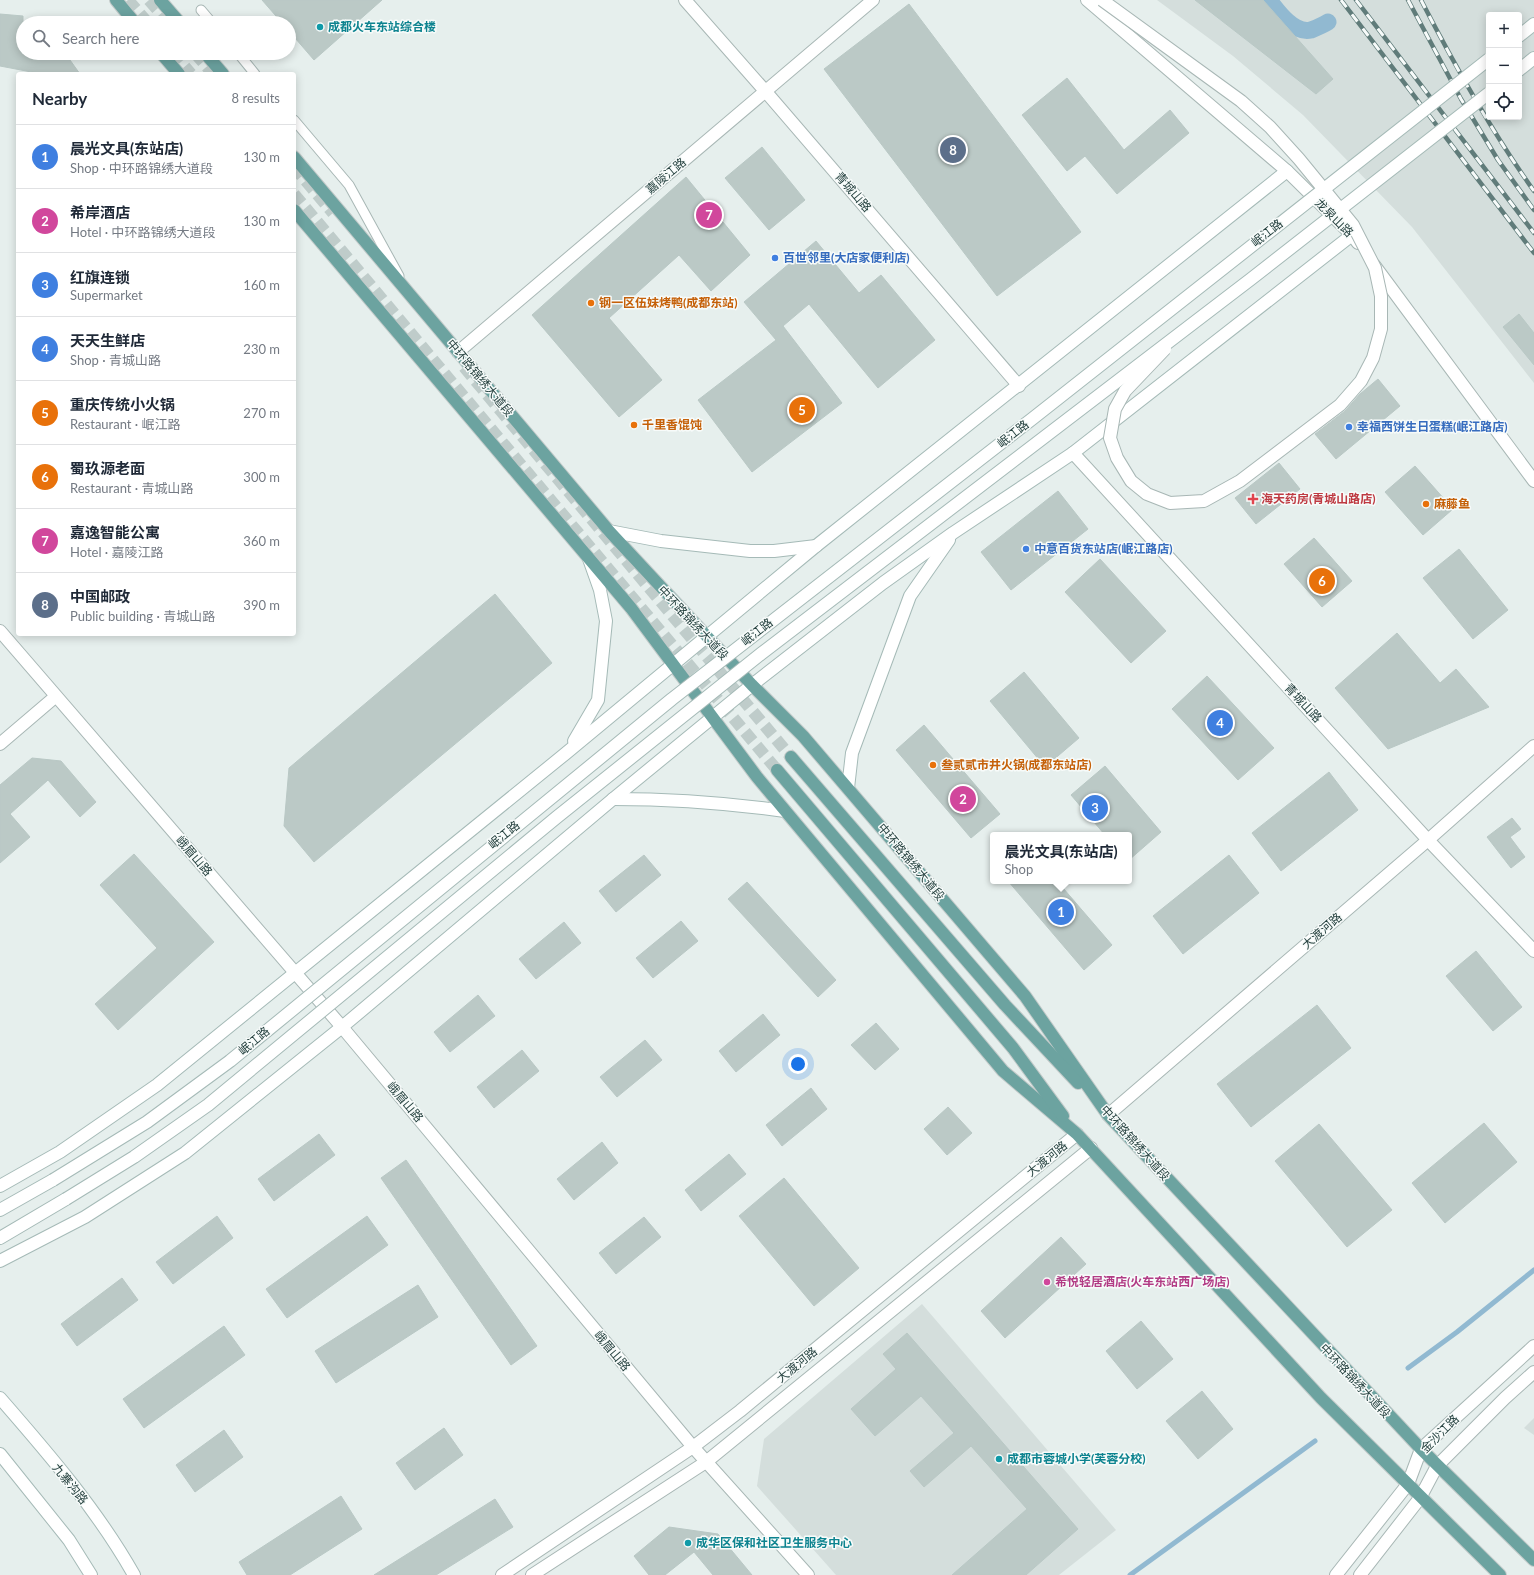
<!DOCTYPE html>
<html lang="en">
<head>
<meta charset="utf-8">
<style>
	body { margin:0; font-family:Lato,"Noto Sans SC",sans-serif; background:#f6f6f7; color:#1f2937 }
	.controls { position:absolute; right:12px; top:12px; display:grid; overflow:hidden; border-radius:4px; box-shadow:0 2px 10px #0003 }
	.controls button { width:36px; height:36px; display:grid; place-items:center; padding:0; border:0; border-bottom:1px solid #e0e1e3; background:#fff; color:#1f2937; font:20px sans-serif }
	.you { position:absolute; left:798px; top:1064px; width:14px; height:14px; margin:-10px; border:3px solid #fff; border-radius:50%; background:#1a73e8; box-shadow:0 0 0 6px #1a73e833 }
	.badge { display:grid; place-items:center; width:26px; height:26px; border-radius:50%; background:#0f766e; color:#fff; font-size:13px; font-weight:700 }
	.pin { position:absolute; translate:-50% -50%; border:2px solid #fff; box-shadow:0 1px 4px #0006 }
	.popup { position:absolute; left:990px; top:832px; width:142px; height:52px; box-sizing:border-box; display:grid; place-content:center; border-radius:4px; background:#fff; filter:drop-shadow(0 1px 3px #0005); font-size:13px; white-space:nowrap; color:#747a83 }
	.popup b { font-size:15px; color:#1f2937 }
	.popup::after { content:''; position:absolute; left:50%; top:100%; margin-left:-8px; border:8px solid transparent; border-top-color:#fff }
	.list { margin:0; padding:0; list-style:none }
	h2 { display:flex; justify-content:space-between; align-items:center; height:52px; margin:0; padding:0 16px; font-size:17px }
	h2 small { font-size:13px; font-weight:400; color:#747a83 }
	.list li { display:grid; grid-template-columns:26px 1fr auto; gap:12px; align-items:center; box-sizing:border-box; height:64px; padding:0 16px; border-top:1px solid #e0e1e3 }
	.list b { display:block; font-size:15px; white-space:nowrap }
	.list p { margin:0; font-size:13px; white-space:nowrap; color:#747a83 }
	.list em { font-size:13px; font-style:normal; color:#747a83 }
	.icon { flex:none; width:22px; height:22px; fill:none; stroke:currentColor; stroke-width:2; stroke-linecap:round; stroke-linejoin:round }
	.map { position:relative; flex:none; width:1534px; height:1575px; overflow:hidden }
	.search { position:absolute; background:#fff; box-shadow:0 2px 10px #0003; left:16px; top:16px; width:280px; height:44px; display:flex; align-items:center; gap:10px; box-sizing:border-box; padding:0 14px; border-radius:22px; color:#747a83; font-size:15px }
	.panel { position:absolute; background:#fff; box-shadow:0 2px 10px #0003; left:16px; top:72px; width:280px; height:564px; border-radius:4px }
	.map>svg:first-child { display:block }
	.built { fill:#d4dedc; fill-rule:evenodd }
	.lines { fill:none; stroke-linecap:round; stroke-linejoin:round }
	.stream { stroke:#91b9d1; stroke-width:5 }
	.canal { stroke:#91b9d1; stroke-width:17 }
	.building { fill:#bbc9c6; stroke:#b9c8c5 }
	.primary-tunnel { stroke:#bfccca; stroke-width:12; stroke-dasharray:12 6; stroke-linecap:butt }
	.service-casing { stroke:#a8b7b5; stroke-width:11 }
	.minor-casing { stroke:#a8b7b5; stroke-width:14 }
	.tertiary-casing { stroke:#a8b7b5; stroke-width:14 }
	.secondary-casing { stroke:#a5bab7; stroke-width:14 }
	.primary-casing { stroke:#c2cac9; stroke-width:14 }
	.service { stroke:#fff; stroke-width:9 }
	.minor { stroke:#fff; stroke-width:12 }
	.tertiary { stroke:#fff; stroke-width:12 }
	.secondary { stroke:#fff; stroke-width:12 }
	.primary { stroke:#6ca3a0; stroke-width:12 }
	.rail-casing { stroke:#607c7a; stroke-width:4.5 }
	.rail { stroke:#f7fbfa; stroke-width:3; stroke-dasharray:9; stroke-linecap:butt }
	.tertiary-bridge-casing { stroke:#a8b7b5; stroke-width:14; stroke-linecap:butt }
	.secondary-bridge-casing { stroke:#a5bab7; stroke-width:14; stroke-linecap:butt }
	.tertiary-bridge { stroke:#fff; stroke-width:12 }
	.secondary-bridge { stroke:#fff; stroke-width:12 }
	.culture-dot { fill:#0f9aa8; stroke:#f7fbfa; stroke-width:1.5 }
	.shop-dot { fill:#3f7fe0; stroke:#f7fbfa; stroke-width:1.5 }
	.food-dot { fill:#e8710a; stroke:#f7fbfa; stroke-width:1.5 }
	.health-dot { fill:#e0444e; stroke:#f7fbfa; stroke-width:1.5 }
	.hotel-dot { fill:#d1479c; stroke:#f7fbfa; stroke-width:1.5 }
	.labels { text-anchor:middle; stroke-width:3; stroke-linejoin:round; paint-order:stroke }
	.culture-label { font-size:12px; font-weight:bold; fill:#0d838f; stroke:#f7fbfa; text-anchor:start }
	.street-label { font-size:12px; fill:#25413f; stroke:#f7fbfa }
	.shop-label { font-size:12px; font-weight:bold; fill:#366cbe; stroke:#f7fbfa; text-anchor:start }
	.food-label { font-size:12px; font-weight:bold; fill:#c56008; stroke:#f7fbfa; text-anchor:start }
	.health-label { font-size:12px; font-weight:bold; fill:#be3a42; stroke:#f7fbfa; text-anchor:start }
	.hotel-label { font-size:12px; font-weight:bold; fill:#b23c85; stroke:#f7fbfa; text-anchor:start }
</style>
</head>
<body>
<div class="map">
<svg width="1534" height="1575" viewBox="0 0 1534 1575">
	<rect width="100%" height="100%" fill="#e6efed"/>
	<g class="built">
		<path d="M1157,0h377v383l-122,-156 -109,-112 -70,-59zM1489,15h30v102h-30z"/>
		<polygon points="922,1304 1116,1530 1059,1575 836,1575 757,1486 764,1439"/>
		<polygon points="1534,1418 1534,1435 1524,1428"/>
	</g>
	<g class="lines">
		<g class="stream">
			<polyline points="1408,1368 1457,1332 1534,1270"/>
			<polyline points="1130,1575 1315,1441"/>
		</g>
		<path class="canal" d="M1269,0c9,12 25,34 42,30 5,-2 12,-5 17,-8"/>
	</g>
	<g class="building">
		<polygon points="262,0 382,0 314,60 289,31 289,23 282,23"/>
		<polygon points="1195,0 1263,0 1333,79 1316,94"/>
		<polygon points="909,4 1081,232 997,296 824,69"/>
		<polygon points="0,14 23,16 23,53 65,53 80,74 42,74 0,66"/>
		<polygon points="1067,78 1124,150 1170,110 1189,133 1117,194 1085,156 1067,171 1022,115"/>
		<polygon points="762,147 805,200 769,230 725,178"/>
		<polygon points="686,177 750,255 711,291 679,255 609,318 662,380 619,417 532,315"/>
		<polygon points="816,241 859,293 881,275 935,340 878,388 809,304 783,326 842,403 752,472 698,400 776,340 744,302"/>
		<polygon points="1519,314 1534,333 1534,365 1503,327"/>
		<polygon points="1378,379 1400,406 1336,459 1315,434 1345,411 1360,394"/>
		<polygon points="1279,463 1300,489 1256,524 1235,498"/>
		<polygon points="1415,466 1453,509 1423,535 1385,492"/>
		<polygon points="1058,491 1088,529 1011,590 981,552"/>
		<polygon points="1314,538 1352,581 1322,607 1284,564"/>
		<polygon points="1459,549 1508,610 1473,639 1423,578"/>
		<polygon points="1100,559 1166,631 1131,663 1065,592"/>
		<polygon points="495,594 552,663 314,862 284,826 289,768"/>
		<polygon points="1397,633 1440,683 1456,669 1489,707 1388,749 1335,688"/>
		<polygon points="1024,672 1079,738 1045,767 990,701"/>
		<polygon points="1207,676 1274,748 1238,780 1172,709"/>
		<polygon points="924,725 1000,814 971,838 896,750"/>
		<polygon points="32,758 61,761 96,802 80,817 48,780 10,814 30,837 0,863 0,785"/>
		<polygon points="1105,766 1161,832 1129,860 1129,835 1105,835 1071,795"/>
		<polygon points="1329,772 1358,810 1281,871 1252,833"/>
		<polygon points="1512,818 1521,829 1510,837 1525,857 1511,868 1487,837"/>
		<polygon points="134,854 214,942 118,1030 95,1004 157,948 100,885"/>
		<polygon points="644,855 661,875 616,912 599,891"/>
		<polygon points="1229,855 1259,893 1183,954 1153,916"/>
		<polygon points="1008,881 1057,881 1112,945 1084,970"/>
		<polygon points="747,882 836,980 818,997 728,899"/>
		<polygon points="681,921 698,941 653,978 636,958"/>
		<polygon points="564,922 581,943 536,979 519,959"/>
		<polygon points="1476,951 1522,1007 1493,1031 1446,976"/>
		<polygon points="478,995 495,1016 450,1052 434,1032"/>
		<polygon points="1317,1005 1351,1048 1251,1127 1217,1084"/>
		<polygon points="763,1014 780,1035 736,1072 719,1051"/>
		<polygon points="876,1023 899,1049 875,1070 851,1045"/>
		<polygon points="645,1040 662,1060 617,1097 600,1077"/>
		<polygon points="522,1050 539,1071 494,1108 477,1087"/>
		<polygon points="811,1088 827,1109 782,1146 766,1125"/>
		<polygon points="948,1107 972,1133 947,1155 924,1129"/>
		<polygon points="1484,1123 1517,1162 1445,1223 1412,1183"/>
		<polygon points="1319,1124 1392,1210 1347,1247 1275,1161"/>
		<polygon points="319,1134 335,1155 274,1201 258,1179"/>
		<polygon points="602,1142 618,1163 574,1200 557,1179"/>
		<polygon points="729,1154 746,1174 701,1211 685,1190"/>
		<polygon points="406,1160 537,1346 511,1365 381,1178"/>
		<polygon points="784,1178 859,1268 814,1306 739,1216"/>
		<polygon points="217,1216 233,1238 173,1284 156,1262"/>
		<polygon points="367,1216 388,1245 287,1318 266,1289"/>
		<polygon points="644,1217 661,1237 616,1274 599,1253"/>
		<polygon points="1061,1237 1086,1264 1005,1338 981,1311"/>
		<polygon points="122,1278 138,1300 77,1346 61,1324"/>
		<polygon points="418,1285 438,1317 336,1383 315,1351"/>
		<polygon points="1141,1321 1173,1359 1137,1389 1106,1351"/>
		<polygon points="224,1326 245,1355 144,1428 123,1399"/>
		<polygon points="907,1333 1078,1529 1026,1575 952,1575 1027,1509 971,1446 924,1487 910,1471 954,1433 921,1396 875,1436 851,1409 896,1369 883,1354"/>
		<polygon points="1202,1391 1233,1429 1198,1459 1166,1421"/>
		<polygon points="444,1428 463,1455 415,1490 396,1463"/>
		<polygon points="224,1430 243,1457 195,1492 176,1465"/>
		<polygon points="341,1496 362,1529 290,1575 247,1575 239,1562"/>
		<polygon points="495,1499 513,1527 436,1575 374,1575"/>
		<polygon points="669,1527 718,1534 752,1575 713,1575 694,1552 665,1575 649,1575 634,1556"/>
	</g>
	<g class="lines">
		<g class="primary-tunnel">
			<polyline points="128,0 148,23"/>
			<polyline points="149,0 169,23"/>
			<polyline points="173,53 191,74"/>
			<polyline points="195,53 213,74"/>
			<polyline points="294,167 333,213"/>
			<polyline points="294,194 777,770"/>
			<polyline points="464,367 791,757"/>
		</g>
		<g class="service-casing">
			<g id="service">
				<polyline points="201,10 212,23"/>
				<polyline points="238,53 255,74"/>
				<polyline points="294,120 349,185 399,276"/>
			</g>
		</g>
		<g class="minor-casing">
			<g id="minor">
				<polyline points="685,0 766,92 1019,386"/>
				<polyline points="458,352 873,0"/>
				<polyline points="1073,453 1428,840 1534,951"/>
				<polyline points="0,744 55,697"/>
			</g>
		</g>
		<g class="tertiary-casing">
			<g id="tertiary">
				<polyline points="1087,0 1287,171 1352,235 1358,243"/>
				<polyline points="1374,265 1534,481"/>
				<polyline points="0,631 342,1027 693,1447 808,1575"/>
				<polyline points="1108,1115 1428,840 1534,746"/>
				<polyline points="502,1575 693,1447 740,1411 1077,1134"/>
				<polyline points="532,1575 706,1462 1091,1148"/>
				<polyline points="1336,1575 1408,1484 1421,1449 1534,1346"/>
				<polyline points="1360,1575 1420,1498 1437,1466 1505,1398 1534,1372"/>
			</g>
		</g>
		<g class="secondary-casing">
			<g id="secondary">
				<polyline points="1519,36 1534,24"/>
				<polyline points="1519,70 1534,58"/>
				<polyline points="609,531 661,541 750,551 774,551 816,546"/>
				<polyline points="574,741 598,700 606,621 600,590 589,559"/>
				<polyline points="848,788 852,753 910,596 949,540"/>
				<path d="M613,799c57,0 114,4 172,12"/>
				<polyline points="0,1186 60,1152 157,1085 565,754 816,546 1287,171"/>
				<polyline points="0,1210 53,1180"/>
				<polyline points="0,1238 66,1199"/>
				<polyline points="0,1261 85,1217 185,1153 342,1027 613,799 752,685 883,583 953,533 1073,453 1352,235"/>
				<path d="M0,1398c48,55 98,113 134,177"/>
				<polyline points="0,1454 69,1540 91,1575"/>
			</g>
		</g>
		<g class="primary-casing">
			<g id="primary">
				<polyline points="116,0 135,23"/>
				<polyline points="160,0 180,23"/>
				<polyline points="161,53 179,74"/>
				<polyline points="205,53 223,74"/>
				<polyline points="294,157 609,531 752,685 803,736 1025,996 1108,1115 1421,1449 1534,1560"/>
				<polyline points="294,210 631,608 757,777 1003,1071 1077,1134 1321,1398 1500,1575"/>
				<polyline points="791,757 1005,1005 1078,1083"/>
				<polyline points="777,770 1013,1048 1063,1116"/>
			</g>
		</g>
		<use href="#service" class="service"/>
		<use href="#minor" class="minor"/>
		<use href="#tertiary" class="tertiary"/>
		<use href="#secondary" class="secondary"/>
		<use href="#primary" class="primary"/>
		<g class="rail-casing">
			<g id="rail">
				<polyline points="1341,0 1534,253"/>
				<polyline points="1356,0 1534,233"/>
				<polyline points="1408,0 1461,99 1498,160 1534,210"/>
				<path d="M1421,0c34,66 70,131 113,191"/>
			</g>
		</g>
		<use href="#rail" class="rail"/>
		<g class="tertiary-bridge-casing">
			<polyline id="tertiary-bridge" points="1102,0 1241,101 1270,127 1299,159 1353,225 1375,268 1381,296 1381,329 1373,358 1361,381 1340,405 1240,481 1204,501 1170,503 1147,494 1131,481 1117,458 1110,438 1115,409 1125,391 1165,349"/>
		</g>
		<g class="secondary-bridge-casing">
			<g id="secondary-bridge">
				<polyline points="53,1180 147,1122 230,1061 672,699 1032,419 1489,59"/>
				<polyline points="66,1199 134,1157 208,1105 557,817 762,653 1251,279 1489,93"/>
			</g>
		</g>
		<use href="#tertiary-bridge" class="tertiary-bridge"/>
		<use href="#secondary-bridge" class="secondary-bridge"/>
	</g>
	<g class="culture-dot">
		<circle cx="320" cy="27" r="4"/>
		<circle cx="999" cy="1459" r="4"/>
		<circle cx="688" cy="1543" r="4"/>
	</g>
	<g class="shop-dot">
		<circle cx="775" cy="258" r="4"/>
		<circle cx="1349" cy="427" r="4"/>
		<circle cx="1026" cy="549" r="4"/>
	</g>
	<g class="food-dot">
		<circle cx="591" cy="303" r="4"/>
		<circle cx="634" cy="425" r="4"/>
		<circle cx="1426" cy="504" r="4"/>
		<circle cx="933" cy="765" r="4"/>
	</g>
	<path class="health-dot" d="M1251 493h4v4h4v4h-4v4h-4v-4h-4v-4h4z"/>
	<circle class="hotel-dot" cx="1047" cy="1282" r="4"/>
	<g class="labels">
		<g class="culture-label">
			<text x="328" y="31">成都火车东站综合楼</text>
			<text x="1007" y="1463">成都市蓉城小学(芙蓉分校)</text>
			<text x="696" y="1547">成华区保和社区卫生服务中心</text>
		</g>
		<g class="street-label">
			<text transform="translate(666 176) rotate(-40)" y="4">嘉陵江路</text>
			<text transform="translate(853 192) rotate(49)" y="4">青城山路</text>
			<text transform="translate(1334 218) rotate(45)" y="4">龙泉山路</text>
			<text transform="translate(1267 233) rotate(-38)" y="4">岷江路</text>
			<text transform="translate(480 378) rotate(50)" y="4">中环路锦绣大道段</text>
			<text transform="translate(1013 434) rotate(-38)" y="4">岷江路</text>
			<text transform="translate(693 623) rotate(47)" y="4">中环路锦绣大道段</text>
			<text transform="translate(757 632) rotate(-38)" y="4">岷江路</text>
			<text transform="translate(1303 703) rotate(47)" y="4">青城山路</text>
			<text transform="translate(504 835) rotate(-39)" y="4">岷江路</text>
			<text transform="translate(194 856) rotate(49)" y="4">峨眉山路</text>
			<text transform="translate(911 862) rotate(50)" y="4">中环路锦绣大道段</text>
			<text transform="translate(1322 931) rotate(-41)" y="4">大渡河路</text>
			<text transform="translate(254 1041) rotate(-40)" y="4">岷江路</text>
			<text transform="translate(405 1102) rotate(50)" y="4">峨眉山路</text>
			<text transform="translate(1135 1143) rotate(48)" y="4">中环路锦绣大道段</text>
			<text transform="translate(1047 1159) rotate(-39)" y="4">大渡河路</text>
			<text transform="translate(612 1351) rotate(50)" y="4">峨眉山路</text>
			<text transform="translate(797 1365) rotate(-39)" y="4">大渡河路</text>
			<text transform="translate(1355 1381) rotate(47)" y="4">中环路锦绣大道段</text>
			<text transform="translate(1440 1434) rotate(-45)" y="4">金沙江路</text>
			<text transform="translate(70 1484) rotate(51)" y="4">九寨沟路</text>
		</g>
		<g class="shop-label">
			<text x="783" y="262">百世邻里(大店家便利店)</text>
			<text x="1357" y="431">幸福西饼生日蛋糕(岷江路店)</text>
			<text x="1034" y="553">中意百货东站店(岷江路店)</text>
		</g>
		<g class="food-label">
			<text x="599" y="307">钢一区伍妹烤鸭(成都东站)</text>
			<text x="642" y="429">千里香馄饨</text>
			<text x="1434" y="508">麻藤鱼</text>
			<text x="941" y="769">叁贰贰市井火锅(成都东站店)</text>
		</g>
		<g class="health-label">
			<text x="1261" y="503">海天药房(青城山路店)</text>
		</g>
		<g class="hotel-label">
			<text x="1055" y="1286">希悦轻居酒店(火车东站西广场店)</text>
		</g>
	</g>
</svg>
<div class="controls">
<button>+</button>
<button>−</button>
<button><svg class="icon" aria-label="locate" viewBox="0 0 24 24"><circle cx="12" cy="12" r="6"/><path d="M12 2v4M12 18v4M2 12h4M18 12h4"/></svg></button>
</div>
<div class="you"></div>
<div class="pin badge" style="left:1061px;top:912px;background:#3f7fe0">1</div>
<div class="popup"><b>晨光文具(东站店)</b>Shop</div>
<div class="pin badge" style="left:963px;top:799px;background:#d1479c">2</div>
<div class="pin badge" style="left:1095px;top:808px;background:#3f7fe0">3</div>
<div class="pin badge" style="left:1220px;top:723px;background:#3f7fe0">4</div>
<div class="pin badge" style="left:802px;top:410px;background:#e8710a">5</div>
<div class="pin badge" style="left:1322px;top:581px;background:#e8710a">6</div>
<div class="pin badge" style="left:709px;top:215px;background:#d1479c">7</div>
<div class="pin badge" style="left:953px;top:150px;background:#5c6f8a">8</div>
<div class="search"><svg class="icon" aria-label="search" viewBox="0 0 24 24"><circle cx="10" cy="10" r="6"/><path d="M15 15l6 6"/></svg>Search here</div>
<section class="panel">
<h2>Nearby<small>8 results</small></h2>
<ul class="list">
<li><span class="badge" style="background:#3f7fe0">1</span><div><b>晨光文具(东站店)</b><p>Shop · 中环路锦绣大道段</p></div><em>130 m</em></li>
<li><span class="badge" style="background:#d1479c">2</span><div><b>希岸酒店</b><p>Hotel · 中环路锦绣大道段</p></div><em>130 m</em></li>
<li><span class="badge" style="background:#3f7fe0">3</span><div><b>红旗连锁</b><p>Supermarket</p></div><em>160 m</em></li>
<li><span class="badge" style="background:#3f7fe0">4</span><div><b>天天生鲜店</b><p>Shop · 青城山路</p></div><em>230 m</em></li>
<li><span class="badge" style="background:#e8710a">5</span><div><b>重庆传统小火锅</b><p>Restaurant · 岷江路</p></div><em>270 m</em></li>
<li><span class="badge" style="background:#e8710a">6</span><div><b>蜀玖源老面</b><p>Restaurant · 青城山路</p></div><em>300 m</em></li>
<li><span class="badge" style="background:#d1479c">7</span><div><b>嘉逸智能公寓</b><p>Hotel · 嘉陵江路</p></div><em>360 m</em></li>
<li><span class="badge" style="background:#5c6f8a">8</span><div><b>中国邮政</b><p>Public building · 青城山路</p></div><em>390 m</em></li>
</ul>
</section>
</div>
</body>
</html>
